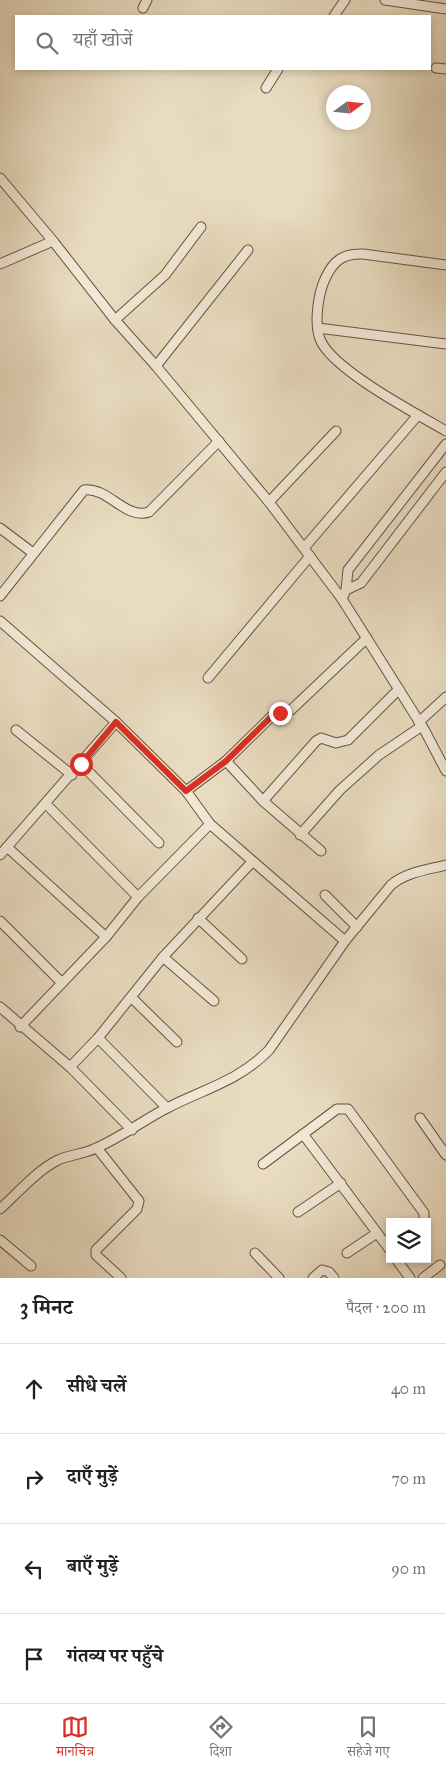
<!DOCTYPE html>
<html lang="hi">
<head>
<meta charset="utf-8">
<style>
	body { margin:0; font-family:"IM FELL Great Primer","Noto Serif Devanagari",serif; background:#f6f6f6; color:#202124 }
	.controls { position:absolute; right:15px; bottom:15px; display:grid; overflow:hidden; border-radius:0px; box-shadow:0 2px 8px #0003 }
	.controls button { width:45px; height:45px; display:grid; place-items:center; padding:0; border:0; border-bottom:1px solid #e0e0e0; background:#fff; color:#202124; font:25px sans-serif }
	.compass { position:absolute; left:326px; top:85px; width:45px; height:45px; border-radius:50%; background:#fff; box-shadow:0 2px 8px #0003; rotate:75deg }
	.stop { position:absolute; width:15px; height:15px; margin:-11px; border:4px solid #d93025; border-radius:50%; background:#fff }
	.stop.end { background:#d93025; border-color:#fff; box-shadow:0 1px 5px #0008 }
	.list { margin:0; padding:0; list-style:none }
	h2 { display:flex; justify-content:space-between; align-items:center; height:65px; margin:0; padding:0 20px; font-size:21px }
	h2 small { font-size:16px; font-weight:400; color:#757577 }
	.list li { display:grid; grid-template-columns:32px 1fr auto; gap:15px; align-items:center; box-sizing:border-box; height:90px; padding:0 20px; border-top:1px solid #e0e0e0 }
	.list b { display:block; font-size:19px; white-space:nowrap }
	.list em { font-size:16px; font-style:normal; color:#757577 }
	.icon { flex:none; width:28px; height:28px; fill:none; stroke:currentColor; stroke-width:2; stroke-linecap:round; stroke-linejoin:round }
	.map { position:relative; flex:none; width:446px; height:1278px; overflow:hidden }
	.search { position:absolute; background:#fff; box-shadow:0 2px 8px #0003; left:15px; right:15px; top:15px; height:55px; display:flex; align-items:center; gap:12px; box-sizing:border-box; padding:0 18px; border-radius:0px; color:#757577; font-size:19px }
	.sheet { height:425px; background:#fff }
	nav { display:flex; justify-content:space-around; align-items:center; box-sizing:border-box; height:70px; border-top:1px solid #e0e0e0; background:#fff; font-size:14px; color:#757577 }
	nav a { display:grid; justify-items:center; gap:2px }
	nav .on { color:#d93025 }
	.map>svg:first-child { display:block }
	.lines { fill:none; stroke-linecap:round; stroke-linejoin:round }
	.minor-casing { stroke:#6c5140; stroke-width:11 }
	.minor { stroke:#f0e8d5; stroke-width:9 }
	.route { stroke:#d93025; stroke-width:6 }
</style>
</head>
<body>
<div class="map">
<svg width="446" height="1278" viewBox="0 0 446 1278">
	<rect width="100%" height="100%" fill="#e8dbbf"/>
	<filter id="stains"><feTurbulence type="fractalNoise" baseFrequency=".004" numOctaves="4"/><feColorMatrix values="0 0 0 0 .2 0 0 0 0 .09 0 0 0 0 .02 0 0 0 .5 -.17"/></filter>
	<radialGradient id="worn" r=".72"><stop offset=".6" stop-color="#630" stop-opacity="0"/><stop offset="1" stop-color="#630" stop-opacity=".3"/></radialGradient>
	<g class="lines">
		<g class="minor-casing">
			<g id="minor">
				<polyline points="385,0 446,9"/>
				<polyline points="143,8 147,0"/>
				<polyline points="334,16 345,0"/>
				<polyline points="436,68 446,69"/>
				<polyline points="266,88 278,69"/>
				<polyline points="0,178 53,241 115,320 156,366 269,502 342,599"/>
				<polyline points="0,264 53,241"/>
				<path d="M446,265l-83,-11c-20,-1 -30,7 -38,25 -7,15 -11,44 -5,60 11,30 97,75 126,92"/>
				<polyline points="115,320 165,275 201,227"/>
				<polyline points="318,328 446,344"/>
				<polyline points="156,366 248,250"/>
				<polyline points="446,444 348,570 346,590 342,599 425,731 446,771"/>
				<polyline points="269,502 336,431"/>
				<polyline points="0,528 33,553"/>
				<polyline points="304,548 418,415"/>
				<polyline points="346,590 361,583 446,472"/>
				<path d="M0,596l84,-106c25,-3 41,30 65,22l70,-71"/>
				<polyline points="0,621 116,722 186,791 210,824 345,941"/>
				<polyline points="208,678 310,556"/>
				<polyline points="419,722 446,697"/>
				<polyline points="16,730 72,775"/>
				<polyline points="226,761 274,714 291,710 367,638"/>
				<polyline points="81,764 159,843"/>
				<polyline points="186,791 226,761 263,801 321,851"/>
				<polyline points="263,801 316,741 321,738 336,743 348,740 399,689"/>
				<polyline points="46,804 138,897"/>
				<polyline points="300,835 340,790 379,755 422,726"/>
				<polyline points="7,847 106,937"/>
				<polyline points="0,855 116,722"/>
				<polyline points="325,895 357,927"/>
				<polyline points="198,918 242,959"/>
				<polyline points="0,921 62,983"/>
				<polyline points="163,957 214,1001"/>
				<polyline points="132,998 177,1042"/>
				<polyline points="0,1007 70,1067 132,1130"/>
				<polyline points="20,1027 106,937 138,897 210,824"/>
				<polyline points="98,1038 167,1108"/>
				<polyline points="70,1067 98,1038 163,957 252,862"/>
				<polyline points="420,1118 446,1155"/>
				<polyline points="303,1134 390,1250"/>
				<polyline points="97,1148 139,1201 137,1209 96,1250 96,1255 121,1278"/>
				<polyline points="263,1164 337,1109 348,1109 424,1213 424,1222"/>
				<path d="M0,1209c18,-16 36,-38 58,-49 11,-5 25,-6 36,-11 26,-11 48,-28 73,-41 37,-19 72,-27 102,-58l76,-109 46,-56c15,-13 36,-15 55,-20"/>
				<polyline points="298,1212 341,1183"/>
				<polyline points="0,1240 31,1266"/>
				<polyline points="255,1253 279,1278"/>
				<polyline points="347,1253 377,1233"/>
				<polyline points="396,1259 410,1278"/>
				<polyline points="313,1278 322,1270 329,1272 334,1278"/>
				<polyline points="423,1278 440,1265"/>
			</g>
		</g>
		<use href="#minor" class="minor"/>
	</g>
	<g class="lines">
		<polyline class="route" points="81,764 116,722 186,791 226,761 274,714 280,713"/>
	</g>
	<rect width="100%" height="100%" filter="url(#stains)"/>
	<rect width="100%" height="100%" fill="url(#worn)"/>
</svg>
<div class="controls">
<button><svg class="icon" aria-label="layers" viewBox="0 0 24 24"><path d="M12 4l9 5-9 5-9-5zM3 14l9 5 9-5"/></svg></button>
</div>
<svg class="compass" viewBox="-18 -18 36 36"><path d="M0-13l5 13h-10z" fill="#e53935"/><path d="M0 13l5-13h-10z" fill="#757577"/></svg>
<div class="stop" style="left:81px;top:764px"></div>
<div class="stop end" style="left:280px;top:713px"></div>
<div class="search"><svg class="icon" aria-label="search" viewBox="0 0 24 24"><circle cx="10" cy="10" r="6"/><path d="M15 15l6 6"/></svg>यहाँ खोजें</div>
</div>
<section class="sheet">
<h2>3 मिनट<small>पैदल · 200 m</small></h2>
<ul class="list">
<li><svg class="icon" aria-label="ahead" viewBox="0 0 24 24"><path d="M12 20V5M6 11l6-6 6 6"/></svg><div><b>सीधे चलें</b></div><em>40 m</em></li>
<li><svg class="icon" aria-label="right" viewBox="0 0 24 24"><path d="M7 20v-9h11M14 6l5 5-5 5"/></svg><div><b>दाएँ मुड़ें</b></div><em>70 m</em></li>
<li><svg class="icon" aria-label="left" viewBox="0 0 24 24"><path d="M17 20v-9H6M10 6l-5 5 5 5"/></svg><div><b>बाएँ मुड़ें</b></div><em>90 m</em></li>
<li><svg class="icon" aria-label="arrive" viewBox="0 0 24 24"><path d="M6 21V4h12l-3 4 3 4H6"/></svg><div><b>गंतव्य पर पहुँचे</b></div></li>
</ul>
</section>
<nav>
<a class="on"><svg class="icon" aria-label="map" viewBox="0 0 24 24"><path d="M3 6l6-2 6 2 6-2v14l-6 2-6-2-6 2zM9 4v14M15 6v14"/></svg>मानचित्र</a>
<a><svg class="icon" aria-label="directions" viewBox="0 0 24 24"><path d="M12 3l9 9-9 9-9-9zM9 14v-3h6M13 9l2 2-2 2"/></svg>दिशा</a>
<a><svg class="icon" aria-label="saved" viewBox="0 0 24 24"><path d="M7 4h10v16l-5-4-5 4z"/></svg>सहेजे गए</a>
</nav>
</body>
</html>
